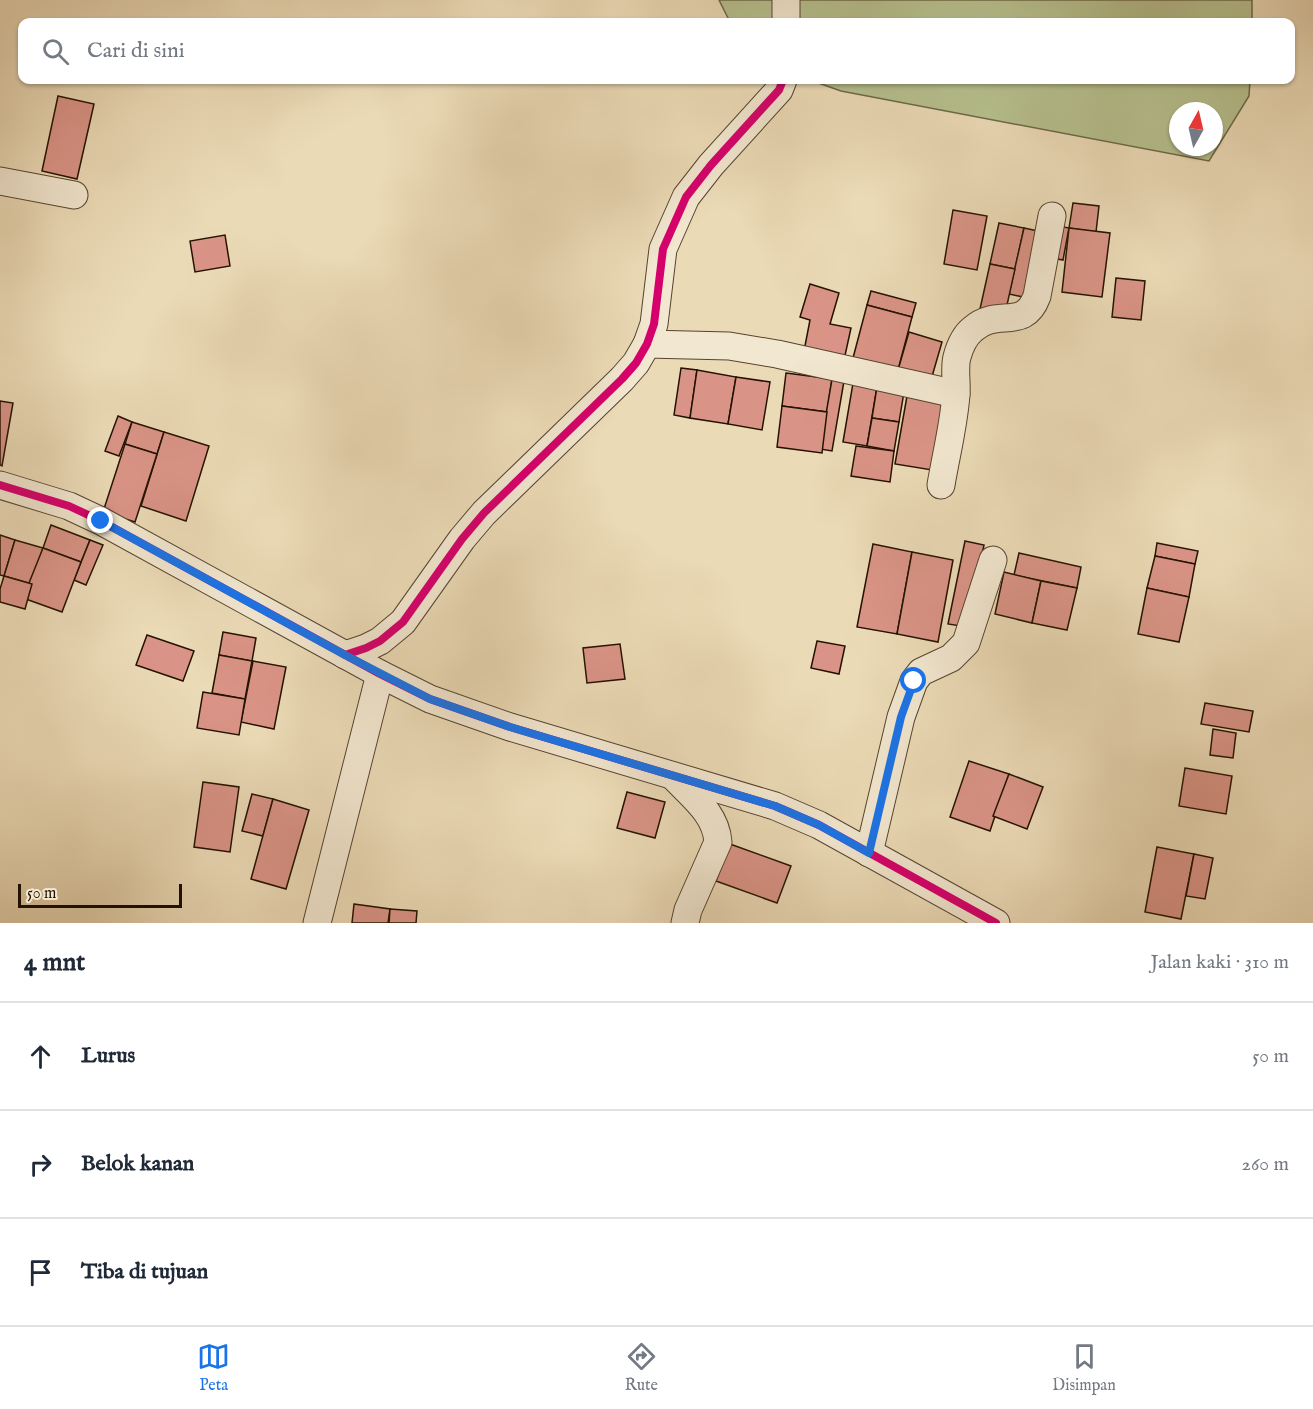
<!DOCTYPE html>
<html lang="id">
<head>
<meta charset="utf-8">
<style>
	body { margin:0; font-family:"IM FELL English",serif; background:#f2f2f3; color:#1f2937 }
	.compass { position:absolute; left:1169px; top:102px; width:54px; height:54px; border-radius:50%; background:#fff; box-shadow:0 2px 4px #0004; rotate:8deg }
	.scale { position:absolute; left:18px; bottom:15px; width:164px; box-sizing:border-box; padding-left:6px; border:3px solid #241201; border-top:0; font-size:16px; line-height:21px; white-space:nowrap; color:#241201; -webkit-text-stroke:4px #f2e7d0; paint-order:stroke }
	.stop { position:absolute; width:18px; height:18px; margin:-14px; border:4px solid #1a73e8; border-radius:50%; background:#fff }
	.stop.end { background:#1a73e8; border-color:#fff; box-shadow:0 2px 6px #0008 }
	.list { margin:0; padding:0; list-style:none }
	h2 { display:flex; justify-content:space-between; align-items:center; height:78px; margin:0; padding:0 24px; font-size:26px }
	h2 small { font-size:20px; font-weight:400; color:#747a83 }
	.list li { display:grid; grid-template-columns:39px 1fr auto; gap:18px; align-items:center; box-sizing:border-box; height:108px; padding:0 24px; border-top:2px solid #e0e1e3 }
	.list b { display:block; font-size:22px; white-space:nowrap }
	.list em { font-size:20px; font-style:normal; color:#747a83 }
	.icon { flex:none; width:33px; height:33px; fill:none; stroke:currentColor; stroke-width:2; stroke-linecap:round; stroke-linejoin:round }
	.map { position:relative; flex:none; width:1313px; height:923px; overflow:hidden }
	.search { position:absolute; background:#fff; box-shadow:0 2px 4px #0004; left:18px; right:18px; top:18px; height:66px; display:flex; align-items:center; gap:15px; box-sizing:border-box; padding:0 21px; border-radius:12px; color:#747a83; font-size:22px }
	.sheet { height:402px; background:#fff }
	nav { display:flex; justify-content:space-around; align-items:center; box-sizing:border-box; height:84px; border-top:2px solid #e0e1e3; background:#fff; font-size:16px; color:#747a83 }
	nav a { display:grid; justify-items:center; gap:3px }
	nav .on { color:#1a73e8 }
	.map>svg:first-child { display:block }
	.green { fill:#b6c08e; stroke:#6d6948; stroke-width:1.5; fill-rule:evenodd }
	.building { fill:#da9487; stroke:#241201; stroke-width:1.5 }
	.lines { fill:none; stroke-linecap:round; stroke-linejoin:round }
	.minor-casing { stroke:#56442e; stroke-width:29 }
	.minor { stroke:#f2e7d0; stroke-width:27 }
	.cycleway-casing { stroke:#f2e7d0; stroke-width:11 }
	.cycleway { stroke:#d6006c; stroke-width:8 }
	.route { stroke:#1a73e8; stroke-width:8 }
</style>
</head>
<body>
<div class="map">
<svg width="1313" height="923" viewBox="0 0 1313 923">
	<rect width="100%" height="100%" fill="#ebdab6"/>
	<filter id="stains"><feTurbulence type="fractalNoise" baseFrequency=".00333" numOctaves="4"/><feColorMatrix values="0 0 0 0 .2 0 0 0 0 .09 0 0 0 0 .02 0 0 0 .5 -.17"/></filter>
	<radialGradient id="worn" r=".72"><stop offset=".6" stop-color="#630" stop-opacity="0"/><stop offset="1" stop-color="#630" stop-opacity=".3"/></radialGradient>
	<g class="green">
		<polygon points="719,0 1252,0 1252,22 730,22"/>
		<path d="M810,80h440l-1,16 -40,65 -368,-70zM1178,111h36v36h-36z"/>
	</g>
	<g class="building">
		<polygon points="58,96 94,104 77,179 42,171"/>
		<polygon points="1073,203 1099,206 1096,232 1069,228"/>
		<polygon points="953,210 987,216 977,270 944,264"/>
		<polygon points="999,223 1024,228 1015,269 990,264"/>
		<polygon points="1054,225 1069,228 1063,260 1047,257"/>
		<polygon points="1024,228 1043,232 1028,298 1009,294"/>
		<polygon points="1069,228 1110,233 1102,297 1062,292"/>
		<polygon points="225,235 230,266 195,272 190,241"/>
		<polygon points="990,264 1015,269 1005,314 980,309"/>
		<polygon points="1116,278 1145,281 1141,320 1112,317"/>
		<polygon points="810,284 839,293 830,324 851,328 844,360 804,351 810,320 800,317"/>
		<polygon points="871,291 916,303 912,317 867,305"/>
		<polygon points="867,305 912,317 898,370 853,358"/>
		<polygon points="909,332 942,342 931,380 898,370"/>
		<polygon points="681,368 697,370 690,418 674,415"/>
		<polygon points="697,370 736,377 728,424 690,418"/>
		<polygon points="786,373 832,379 827,412 782,406"/>
		<polygon points="736,377 770,382 762,430 728,424"/>
		<polygon points="832,379 844,381 832,451 820,449"/>
		<polygon points="853,383 877,387 867,446 843,442"/>
		<polygon points="877,387 904,392 899,422 872,418"/>
		<polygon points="907,396 944,403 932,470 895,464"/>
		<polygon points="0,401 13,403 2,466 0,465"/>
		<polygon points="782,406 827,412 822,453 777,447"/>
		<polygon points="118,416 132,422 119,456 105,451"/>
		<polygon points="872,418 899,422 894,451 867,446"/>
		<polygon points="132,422 164,432 157,454 125,444"/>
		<polygon points="164,432 209,446 186,521 141,506"/>
		<polygon points="125,444 157,454 135,522 103,512"/>
		<polygon points="856,446 894,451 890,482 851,476"/>
		<polygon points="51,525 90,540 81,562 43,548"/>
		<polygon points="0,535 15,540 4,576 0,575"/>
		<polygon points="15,540 43,548 32,584 4,576"/>
		<polygon points="90,540 103,545 86,585 74,580"/>
		<polygon points="965,541 984,545 967,627 948,624"/>
		<polygon points="1157,543 1198,551 1195,564 1155,556"/>
		<polygon points="873,544 912,552 897,634 857,627"/>
		<polygon points="43,548 81,562 62,612 23,598"/>
		<polygon points="912,552 953,560 938,642 897,634"/>
		<polygon points="1019,553 1081,567 1077,588 1014,575"/>
		<polygon points="1155,556 1195,564 1189,597 1147,588"/>
		<polygon points="1004,572 1041,581 1032,623 995,614"/>
		<polygon points="4,576 32,584 25,609 0,602 0,589"/>
		<polygon points="1041,581 1077,588 1067,630 1032,623"/>
		<polygon points="1147,588 1189,597 1179,642 1138,634"/>
		<polygon points="223,632 256,638 252,661 219,655"/>
		<polygon points="147,635 194,651 183,681 136,665"/>
		<polygon points="817,641 845,646 839,674 811,668"/>
		<polygon points="620,644 625,679 587,683 583,648"/>
		<polygon points="219,655 252,661 245,699 212,693"/>
		<polygon points="253,661 286,667 274,729 241,722"/>
		<polygon points="203,692 245,699 239,735 197,728"/>
		<polygon points="1205,703 1253,711 1249,732 1201,724"/>
		<polygon points="1213,729 1236,733 1233,758 1210,755"/>
		<polygon points="969,761 1009,774 990,831 950,817"/>
		<polygon points="1185,768 1232,776 1226,814 1179,806"/>
		<polygon points="1009,774 1043,787 1027,829 993,816"/>
		<polygon points="203,782 239,787 230,852 194,847"/>
		<polygon points="627,792 665,802 655,838 617,828"/>
		<polygon points="252,794 273,799 263,836 242,831"/>
		<polygon points="273,799 309,810 286,889 251,879"/>
		<polygon points="730,844 791,866 777,903 716,881"/>
		<polygon points="1157,847 1194,854 1181,919 1145,912"/>
		<polygon points="1194,854 1213,858 1205,899 1186,896"/>
		<polygon points="354,904 390,909 388,923 352,923"/>
		<polygon points="390,909 417,911 416,923 389,923"/>
	</g>
	<g class="lines">
		<g class="minor-casing">
			<g id="minor">
				<polyline points="786,0 786,22"/>
				<polyline points="0,181 74,195"/>
				<polyline points="647,344 729,346 777,354 956,394"/>
				<polyline points="0,485 69,506 101,521 380,674 430,699 510,727 775,806 819,825 996,923"/>
				<path d="M941,485c5,-30 13,-61 15,-91 1,-12 -2,-26 1,-37 3,-11 7,-21 16,-28 24,-22 51,3 64,-33l15,-80"/>
				<polyline points="345,655 366,648 380,641 403,622 462,539 484,513 622,379 636,363 647,344 654,324 663,249 686,197 711,165 779,90 783,80"/>
				<path d="M675,778c18,19 41,36 43,64l-30,68 -3,13"/>
				<polyline points="869,853 901,717 914,681 921,672 951,658 966,643 993,560"/>
				<polyline points="317,923 380,674"/>
			</g>
		</g>
		<use href="#minor" class="minor"/>
		<g class="cycleway-casing">
			<g id="cycleway">
				<polyline points="0,485 69,506 101,521 380,674 430,699 510,727 775,806 819,825 996,923"/>
				<polyline points="345,655 366,648 380,641 403,622 462,539 484,513 622,379 636,363 647,344 654,324 663,249 686,197 711,165 779,90 783,80"/>
			</g>
		</g>
		<use href="#cycleway" class="cycleway"/>
	</g>
	<g class="lines">
		<polyline class="route" points="101,521 345,655 430,699 510,727 775,806 819,825 869,853 901,717 914,681"/>
	</g>
	<rect width="100%" height="100%" filter="url(#stains)"/>
	<rect width="100%" height="100%" fill="url(#worn)"/>
</svg>
<svg class="compass" viewBox="-18 -18 36 36"><path d="M0-13l5 13h-10z" fill="#e53935"/><path d="M0 13l5-13h-10z" fill="#747a83"/></svg>
<div class="scale">50 m</div>
<div class="stop" style="left:914px;top:681px"></div>
<div class="stop end" style="left:101px;top:521px"></div>
<div class="search"><svg class="icon" aria-label="search" viewBox="0 0 24 24"><circle cx="10" cy="10" r="6"/><path d="M15 15l6 6"/></svg>Cari di sini</div>
</div>
<section class="sheet">
<h2>4 mnt<small>Jalan kaki · 310 m</small></h2>
<ul class="list">
<li><svg class="icon" aria-label="ahead" viewBox="0 0 24 24"><path d="M12 20V5M6 11l6-6 6 6"/></svg><div><b>Lurus</b></div><em>50 m</em></li>
<li><svg class="icon" aria-label="right" viewBox="0 0 24 24"><path d="M7 20v-9h11M14 6l5 5-5 5"/></svg><div><b>Belok kanan</b></div><em>260 m</em></li>
<li><svg class="icon" aria-label="arrive" viewBox="0 0 24 24"><path d="M6 21V4h12l-3 4 3 4H6"/></svg><div><b>Tiba di tujuan</b></div></li>
</ul>
</section>
<nav>
<a class="on"><svg class="icon" aria-label="map" viewBox="0 0 24 24"><path d="M3 6l6-2 6 2 6-2v14l-6 2-6-2-6 2zM9 4v14M15 6v14"/></svg>Peta</a>
<a><svg class="icon" aria-label="directions" viewBox="0 0 24 24"><path d="M12 3l9 9-9 9-9-9zM9 14v-3h6M13 9l2 2-2 2"/></svg>Rute</a>
<a><svg class="icon" aria-label="saved" viewBox="0 0 24 24"><path d="M7 4h10v16l-5-4-5 4z"/></svg>Disimpan</a>
</nav>
</body>
</html>
